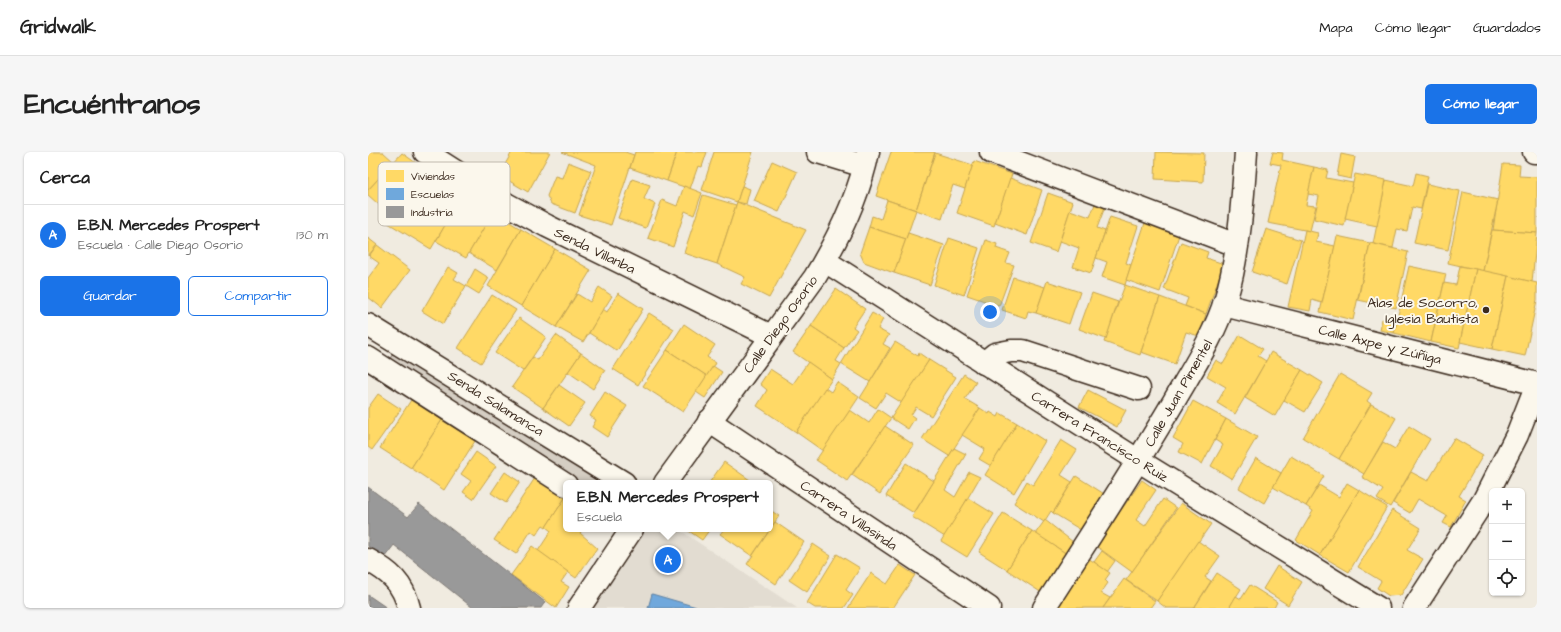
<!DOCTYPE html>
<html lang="es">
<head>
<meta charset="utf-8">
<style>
	body { margin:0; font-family:"Architects Daughter",sans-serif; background:#f6f6f6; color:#222 }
	.controls { position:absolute; right:12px; bottom:12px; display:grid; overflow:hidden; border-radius:6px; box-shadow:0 1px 3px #0004 }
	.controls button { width:36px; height:36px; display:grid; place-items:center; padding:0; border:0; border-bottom:1px solid #e0e0e0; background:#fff; color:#222; font:20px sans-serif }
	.you { position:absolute; left:622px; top:160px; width:14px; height:14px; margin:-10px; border:3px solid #fff; border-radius:50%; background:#1a73e8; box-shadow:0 0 0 6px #1a73e833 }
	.badge { display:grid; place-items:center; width:26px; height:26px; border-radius:50%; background:#1a73e8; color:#fff; font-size:13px; font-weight:700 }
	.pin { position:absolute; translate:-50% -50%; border:2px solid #fff; box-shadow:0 1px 4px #0006 }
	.popup { position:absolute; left:195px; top:328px; width:210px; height:52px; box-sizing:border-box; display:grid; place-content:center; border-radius:6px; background:#fff; filter:drop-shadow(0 1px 3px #0005); font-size:13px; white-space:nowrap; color:#767676 }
	.popup b { font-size:15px; color:#222 }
	.popup::after { content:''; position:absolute; left:50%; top:100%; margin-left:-8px; border:8px solid transparent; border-top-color:#fff }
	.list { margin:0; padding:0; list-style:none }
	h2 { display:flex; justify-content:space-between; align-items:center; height:52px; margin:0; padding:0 16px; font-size:17px }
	h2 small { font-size:13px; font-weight:400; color:#767676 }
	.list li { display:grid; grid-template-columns:26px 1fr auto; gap:12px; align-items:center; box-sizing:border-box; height:60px; padding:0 16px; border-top:1px solid #e0e0e0 }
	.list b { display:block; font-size:15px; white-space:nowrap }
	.list p { margin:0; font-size:13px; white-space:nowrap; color:#767676 }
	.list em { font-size:13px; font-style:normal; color:#767676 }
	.actions { display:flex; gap:8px; padding:12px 16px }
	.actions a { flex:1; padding:9px 0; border:1px solid #1a73e8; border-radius:6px; text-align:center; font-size:14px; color:#1a73e8 }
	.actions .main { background:#1a73e8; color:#fff }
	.icon { flex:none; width:22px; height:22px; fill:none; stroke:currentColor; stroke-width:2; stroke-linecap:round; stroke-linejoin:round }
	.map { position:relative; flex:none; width:1169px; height:456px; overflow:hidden; border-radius:6px }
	header { display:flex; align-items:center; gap:24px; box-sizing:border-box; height:56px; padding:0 20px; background:#fff; border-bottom:1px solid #e0e0e0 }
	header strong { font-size:19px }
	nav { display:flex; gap:22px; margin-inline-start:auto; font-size:14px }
	.intro { display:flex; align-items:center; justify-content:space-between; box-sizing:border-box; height:96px; padding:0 24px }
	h1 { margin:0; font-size:28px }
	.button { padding:10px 18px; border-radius:6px; background:#1a73e8; color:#fff; font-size:14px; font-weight:700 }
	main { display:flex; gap:24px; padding:0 24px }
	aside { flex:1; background:#fff; border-radius:6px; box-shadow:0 1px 3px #0004 }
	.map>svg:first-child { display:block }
	.built { fill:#e2dcd1 }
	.green { fill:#d5cec3; stroke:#887c70 }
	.homes { fill:#ffd966; stroke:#c4a450 }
	.schools { fill:#6fa8dc; stroke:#5f82a3 }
	.industry { fill:#999; stroke:#7d7874 }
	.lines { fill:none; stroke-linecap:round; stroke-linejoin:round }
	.minor-casing { stroke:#3b2a1e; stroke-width:25 }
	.minor { stroke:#fbf7ec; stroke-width:22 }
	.poi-dot { fill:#3b2a1e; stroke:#fbf7ec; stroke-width:1.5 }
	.labels { text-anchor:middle; stroke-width:4; stroke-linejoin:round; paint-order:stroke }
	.street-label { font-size:14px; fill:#3b2a1e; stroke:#fbf7ec }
	.poi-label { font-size:14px; fill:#3b2a1e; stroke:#fbf7ec; text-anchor:end }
	.key { fill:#fbf7ec; stroke:#c1baae; stroke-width:1 }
	.key-label { font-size:11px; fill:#3b2a1e }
</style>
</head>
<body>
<header>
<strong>Gridwalk</strong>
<nav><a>Mapa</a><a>Cómo llegar</a><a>Guardados</a></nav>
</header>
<div class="intro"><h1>Encuéntranos</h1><a class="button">Cómo llegar</a></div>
<main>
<aside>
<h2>Cerca<small></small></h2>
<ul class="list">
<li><span class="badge">A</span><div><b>E.B.N. Mercedes Prospert</b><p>Escuela · Calle Diego Osorio</p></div><em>130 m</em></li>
</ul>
<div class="actions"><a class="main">Guardar</a><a>Compartir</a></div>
</aside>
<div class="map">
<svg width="1169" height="456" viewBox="0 0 1169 456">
	<rect width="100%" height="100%" fill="#f0ebe0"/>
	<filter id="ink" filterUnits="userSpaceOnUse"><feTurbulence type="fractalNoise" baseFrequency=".025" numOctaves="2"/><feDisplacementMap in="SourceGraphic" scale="8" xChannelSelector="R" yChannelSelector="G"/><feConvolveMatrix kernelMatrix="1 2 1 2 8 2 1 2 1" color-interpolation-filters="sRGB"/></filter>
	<g filter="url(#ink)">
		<polygon class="built" points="264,377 310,377 429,456 211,456"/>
		<polygon class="green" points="31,191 238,319 230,331 198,331 16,217"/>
		<g class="homes">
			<polygon points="0,0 15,0 26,10 0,38"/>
			<polygon points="144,0 182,0 160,40 131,23"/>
			<polygon points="194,0 257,0 266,3 243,73 211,63 228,13"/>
			<polygon points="267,0 309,0 299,29 262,16"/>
			<polygon points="309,0 339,0 334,15 330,14 322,37 299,29"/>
			<polygon points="346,0 385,0 369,50 334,38"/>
			<polygon points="523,0 567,0 548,58 508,44"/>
			<polygon points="788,0 836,1 835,30 787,27"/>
			<polygon points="905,0 915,1 914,8 946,15 938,53 948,54 942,79 900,71 913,13 902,11"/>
			<polygon points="34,1 58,18 19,60 0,43 0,38"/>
			<polygon points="567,1 605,13 597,37 585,33 574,67 548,58"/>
			<polygon points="973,2 987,5 983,27 969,24"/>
			<polygon points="404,9 429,20 411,60 386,49"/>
			<polygon points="606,9 644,22 626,74 589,61"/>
			<polygon points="200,10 223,19 207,61 183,52 179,44 187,24 194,26"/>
			<polygon points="1135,12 1152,13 1151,24 1169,25 1169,81 1125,78"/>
			<polygon points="946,15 960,18 958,26 985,31 976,74 946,67 951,44 940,42"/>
			<polygon points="1048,21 1060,24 1053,57 1044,55 1039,79 1029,77 1025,96 1005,92 1018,28 1045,34"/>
			<polygon points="987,22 1018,28 1009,74 977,67"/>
			<polygon points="642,26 674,38 659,83 627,71"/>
			<polygon points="264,27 282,33 276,47 287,52 278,76 250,66"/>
			<polygon points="1059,32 1092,39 1080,98 1046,91"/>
			<polygon points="75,34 94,45 63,97 20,71 32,51 44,58 57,36 69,43"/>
			<polygon points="316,34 334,41 326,63 317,59 305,95 280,86 294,48 309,54"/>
			<polygon points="374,34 382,37 378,52 369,50"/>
			<polygon points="1095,40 1130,48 1115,119 1080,111"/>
			<polygon points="680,41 705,50 688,100 663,91"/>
			<polygon points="335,43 368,53 349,112 316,101"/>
			<polygon points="519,48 548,58 538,87 501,75 504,64 513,67"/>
			<polygon points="98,49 123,64 98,106 68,89 88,54 94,57"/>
			<polygon points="369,50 438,78 401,146 373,132 377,125 349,112"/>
			<polygon points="727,52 737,55 729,76 737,79 723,121 705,115 711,96 692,89 702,58 722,65"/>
			<polygon points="125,60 153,77 129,118 101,101"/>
			<polygon points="742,65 770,74 758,111 763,113 757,133 734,125 739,110 728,106"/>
			<polygon points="777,71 811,83 792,140 758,128"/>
			<polygon points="501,75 538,87 526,121 496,110 492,101"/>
			<polygon points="153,77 187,97 153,154 120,134"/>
			<polygon points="898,77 933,88 919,132 884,120"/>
			<polygon points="937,78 950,81 948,90 967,94 954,151 944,148 942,159 920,155"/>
			<polygon points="1124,78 1169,81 1164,130 1115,119"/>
			<polygon points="540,81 576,93 562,133 526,121"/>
			<polygon points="969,84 1002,91 985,168 952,160"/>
			<polygon points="0,86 9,93 0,104"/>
			<polygon points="581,86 611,96 596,143 566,133"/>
			<polygon points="618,88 629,92 628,96 642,101 638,111 646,113 631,154 599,143"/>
			<polygon points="813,90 840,100 838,106 856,112 838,162 817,154 820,146 796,137"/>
			<polygon points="1002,91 1040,100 1028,156 990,148"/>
			<polygon points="9,93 42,118 14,156 0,145 0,126 11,111 1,104"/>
			<polygon points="187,97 223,118 188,175 153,154"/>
			<polygon points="1041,114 1078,122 1063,190 1026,181"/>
			<polygon points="1092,114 1108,117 1091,196 1063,190 1076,131 1088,133"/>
			<polygon points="80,115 90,121 86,127 98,134 75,172 54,159"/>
			<polygon points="107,117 121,126 111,142 98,134"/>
			<polygon points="1108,117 1140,124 1124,197 1092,190"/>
			<polygon points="1140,124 1169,131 1169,148 1157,204 1124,197"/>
			<polygon points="645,125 677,135 668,161 660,159 658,166 634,158"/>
			<polygon points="679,129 712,140 701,172 668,161"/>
			<polygon points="757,133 792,145 772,203 736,190"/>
			<polygon points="231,135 244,144 215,190 188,175 209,142 222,150"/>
			<polygon points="468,137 497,157 485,175 489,178 476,196 443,174"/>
			<polygon points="250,141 275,157 249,199 221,181 235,157 239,160"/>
			<polygon points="724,141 750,150 738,187 711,177"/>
			<polygon points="124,143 148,158 113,211 90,196"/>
			<polygon points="792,145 838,162 831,184 818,180 807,212 773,200"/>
			<polygon points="281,161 306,177 270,233 245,217"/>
			<polygon points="504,161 515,167 510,177 521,183 515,192 522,196 502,230 473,212"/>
			<polygon points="151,166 178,185 155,219 127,201"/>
			<polygon points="1014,167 1029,170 1026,181 1012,178"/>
			<polygon points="316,172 347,193 339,205 348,211 339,224 299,198"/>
			<polygon points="443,174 476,196 468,209 473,212 464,227 425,200"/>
			<polygon points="188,183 213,201 175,256 144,235 165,205 170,208"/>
			<polygon points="872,183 895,197 890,204 898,209 867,262 849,251 858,235 839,224 848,208 855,212"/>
			<polygon points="527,190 550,204 551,201 561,208 534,251 518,241 508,256 492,246"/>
			<polygon points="299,198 339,224 315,260 275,234"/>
			<polygon points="903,200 934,218 907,264 877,246"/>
			<polygon points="213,201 237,218 225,237 200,220"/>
			<polygon points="561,208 588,225 563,264 548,255 543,263 547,266 540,277 523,266"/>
			<polygon points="440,210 464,227 428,280 389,254 399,238 392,232 402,217 425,232"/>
			<polygon points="345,214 354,220 337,246 328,240"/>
			<polygon points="934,218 955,231 937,260 916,248"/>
			<polygon points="596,222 608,230 597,247 612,256 581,304 554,287"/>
			<polygon points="972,222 1004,241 999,249 1003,252 971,307 935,286"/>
			<polygon points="469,230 491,245 455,299 428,280 457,236 463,240"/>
			<polygon points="191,233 217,251 201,274 175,256"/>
			<polygon points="720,238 758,258 749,275 711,255"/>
			<polygon points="237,240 259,254 239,285 224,275 228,268 222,264"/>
			<polygon points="10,242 33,257 4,298 0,295 0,256"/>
			<polygon points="43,248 74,268 43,316 12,296"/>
			<polygon points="825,249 858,267 834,312 811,300 815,292 805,286"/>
			<polygon points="1003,252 1028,266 996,322 971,307"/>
			<polygon points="612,256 621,262 622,260 630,265 632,261 649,271 623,314 611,307 617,297 594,283"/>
			<polygon points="510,257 523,266 479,329 448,308 482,258 501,271"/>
			<polygon points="858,267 889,285 864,327 843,314 855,293 847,288"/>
			<polygon points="74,268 107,289 76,338 43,316"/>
			<polygon points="649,271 677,289 646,341 617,323"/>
			<polygon points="517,274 546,293 512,342 484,323"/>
			<polygon points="1041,274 1062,287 1022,355 1009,347 1015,338 994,325 1015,290 1027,297"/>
			<polygon points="1086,286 1115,303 1091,344 1098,348 1083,375 1075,371 1079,364 1050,347 1042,361 1025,351 1043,320 1060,329"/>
			<polygon points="693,288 709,298 693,323 704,330 685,361 683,359 676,370 646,351 659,329 665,333"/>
			<polygon points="586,296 598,302 577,338 587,345 601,320 612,325 577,385 544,365"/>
			<polygon points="108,300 128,314 105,347 95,340 103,329 93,322"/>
			<polygon points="923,304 956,324 938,354 905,335"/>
			<polygon points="888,306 913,321 896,351 871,336"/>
			<polygon points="356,310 382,328 380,331 341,331"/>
			<polygon points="538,311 566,329 546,361 518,344"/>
			<polygon points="137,320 152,330 138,351 123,341"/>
			<polygon points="708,324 741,345 718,381 685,361"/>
			<polygon points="167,326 197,346 178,375 175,373 168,383 163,379 148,402 126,388"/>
			<polygon points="774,328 788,338 768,368 777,374 795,347 808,356 764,420 728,394"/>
			<polygon points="979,331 991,338 952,403 928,388 945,359 938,354 951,333 971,345"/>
			<polygon points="991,338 1019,355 981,420 952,403"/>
			<polygon points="197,346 198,347 198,377 215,377 212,381 229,396 208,426 170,399 183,379 178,375"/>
			<polygon points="600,346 626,362 599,405 573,389"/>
			<polygon points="813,351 843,372 789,449 758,428"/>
			<polygon points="402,358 411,364 384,404 352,382 356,377 402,377"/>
			<polygon points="1024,358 1053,376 1039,398 1055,407 1033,443 1021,444 1009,436 1013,429 990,415"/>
			<polygon points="635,361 664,379 639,418 611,400"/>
			<polygon points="677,368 710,394 702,404 667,382"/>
			<polygon points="407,370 436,390 408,432 379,412"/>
			<polygon points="318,377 342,377 334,388"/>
			<polygon points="664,379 702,404 677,443 639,418"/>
			<polygon points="830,389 852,404 837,425 843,429 826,456 798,456 789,449"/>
			<polygon points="445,392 463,404 439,440 421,428"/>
			<polygon points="164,394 200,420 193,430 201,435 188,456 143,423"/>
			<polygon points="734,399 747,409 739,420 726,410"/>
			<polygon points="469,402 492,416 478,438 485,443 476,456 447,456 439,451"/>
			<polygon points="720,406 742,421 737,428 740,431 733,441 742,446 735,456 685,456"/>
			<polygon points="532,413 547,423 525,456 480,456 503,421 519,432"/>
			<polygon points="909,414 934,430 920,453 895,437"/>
			<polygon points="849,421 873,437 861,456 826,456"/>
			<polygon points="756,427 787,449 782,456 735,456"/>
			<polygon points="882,433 909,450 906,456 861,456 868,444 873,447"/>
		</g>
		<polygon class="schools" points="284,442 332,456 280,456"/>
		<g class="industry">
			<polygon points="0,335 40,365 51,352 177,450 173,456 105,456 26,393 16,406 0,394"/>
			<polygon points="0,443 19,456 0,456"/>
		</g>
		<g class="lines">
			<g class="minor-casing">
				<g id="minor">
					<polyline points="57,0 140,53 179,74 403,184"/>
					<polyline points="450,0 496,14"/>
					<polyline points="623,0 868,93"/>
					<polyline points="1166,0 1169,0"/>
					<polyline points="457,109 771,309 1010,456"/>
					<polyline points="856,153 1169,232"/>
					<polyline points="0,173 256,331"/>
					<polyline points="0,206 198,333"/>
					<polyline points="616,211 627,202 643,199 655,199 771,237"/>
					<polyline points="341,269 621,456"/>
					<path d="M297,331l150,-206c23,-38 44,-81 53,-125"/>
					<path d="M0,408c22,12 35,23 41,48"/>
					<polyline points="211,456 264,377"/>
					<path d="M676,456c44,-69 89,-137 130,-207 19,-33 41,-66 52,-103 13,-43 17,-100 20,-146"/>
					<polyline points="1046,456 1116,348 1149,283 1169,232"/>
				</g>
			</g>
			<use href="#minor" class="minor"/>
		</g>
	</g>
	<circle class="poi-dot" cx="1118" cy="158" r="4"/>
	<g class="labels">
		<g class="street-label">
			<text transform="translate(227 98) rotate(26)" y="5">Senda Villanba</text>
			<text transform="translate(412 172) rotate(-54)" y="5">Calle Diego Osorio</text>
			<text transform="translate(1012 192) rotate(14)" y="5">Calle Axpe y Zúñiga</text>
			<text transform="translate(810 241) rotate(-60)" y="5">Calle Juan Pimentel</text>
			<text transform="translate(128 251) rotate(32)" y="5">Senda Salamanca</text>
			<text transform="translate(732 284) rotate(32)" y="5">Carrera Francisco Ruiz</text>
			<text transform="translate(481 363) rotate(34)" y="5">Carrera Villasinda</text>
		</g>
		<g class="poi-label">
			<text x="1110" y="155">Alas de Socorro,<tspan x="1110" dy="16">Iglesia Bautista</tspan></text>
		</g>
	</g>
	<rect x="10" y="10" width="132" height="64" rx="6" class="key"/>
	<rect x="18" y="18" width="18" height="12" fill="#ffd966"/>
	<rect x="18" y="36" width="18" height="12" fill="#6fa8dc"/>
	<rect x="18" y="54" width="18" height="12" fill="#999"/>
	<g class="key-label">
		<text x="43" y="28">Viviendas</text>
		<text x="43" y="46">Escuelas</text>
		<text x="43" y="64">Industria</text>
	</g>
</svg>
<div class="controls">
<button>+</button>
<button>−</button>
<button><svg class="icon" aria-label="locate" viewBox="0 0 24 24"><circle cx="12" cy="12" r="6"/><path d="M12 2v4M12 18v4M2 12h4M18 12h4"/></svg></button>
</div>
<div class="you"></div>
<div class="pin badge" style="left:300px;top:408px">A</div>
<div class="popup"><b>E.B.N. Mercedes Prospert</b>Escuela</div>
</div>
</main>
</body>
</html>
